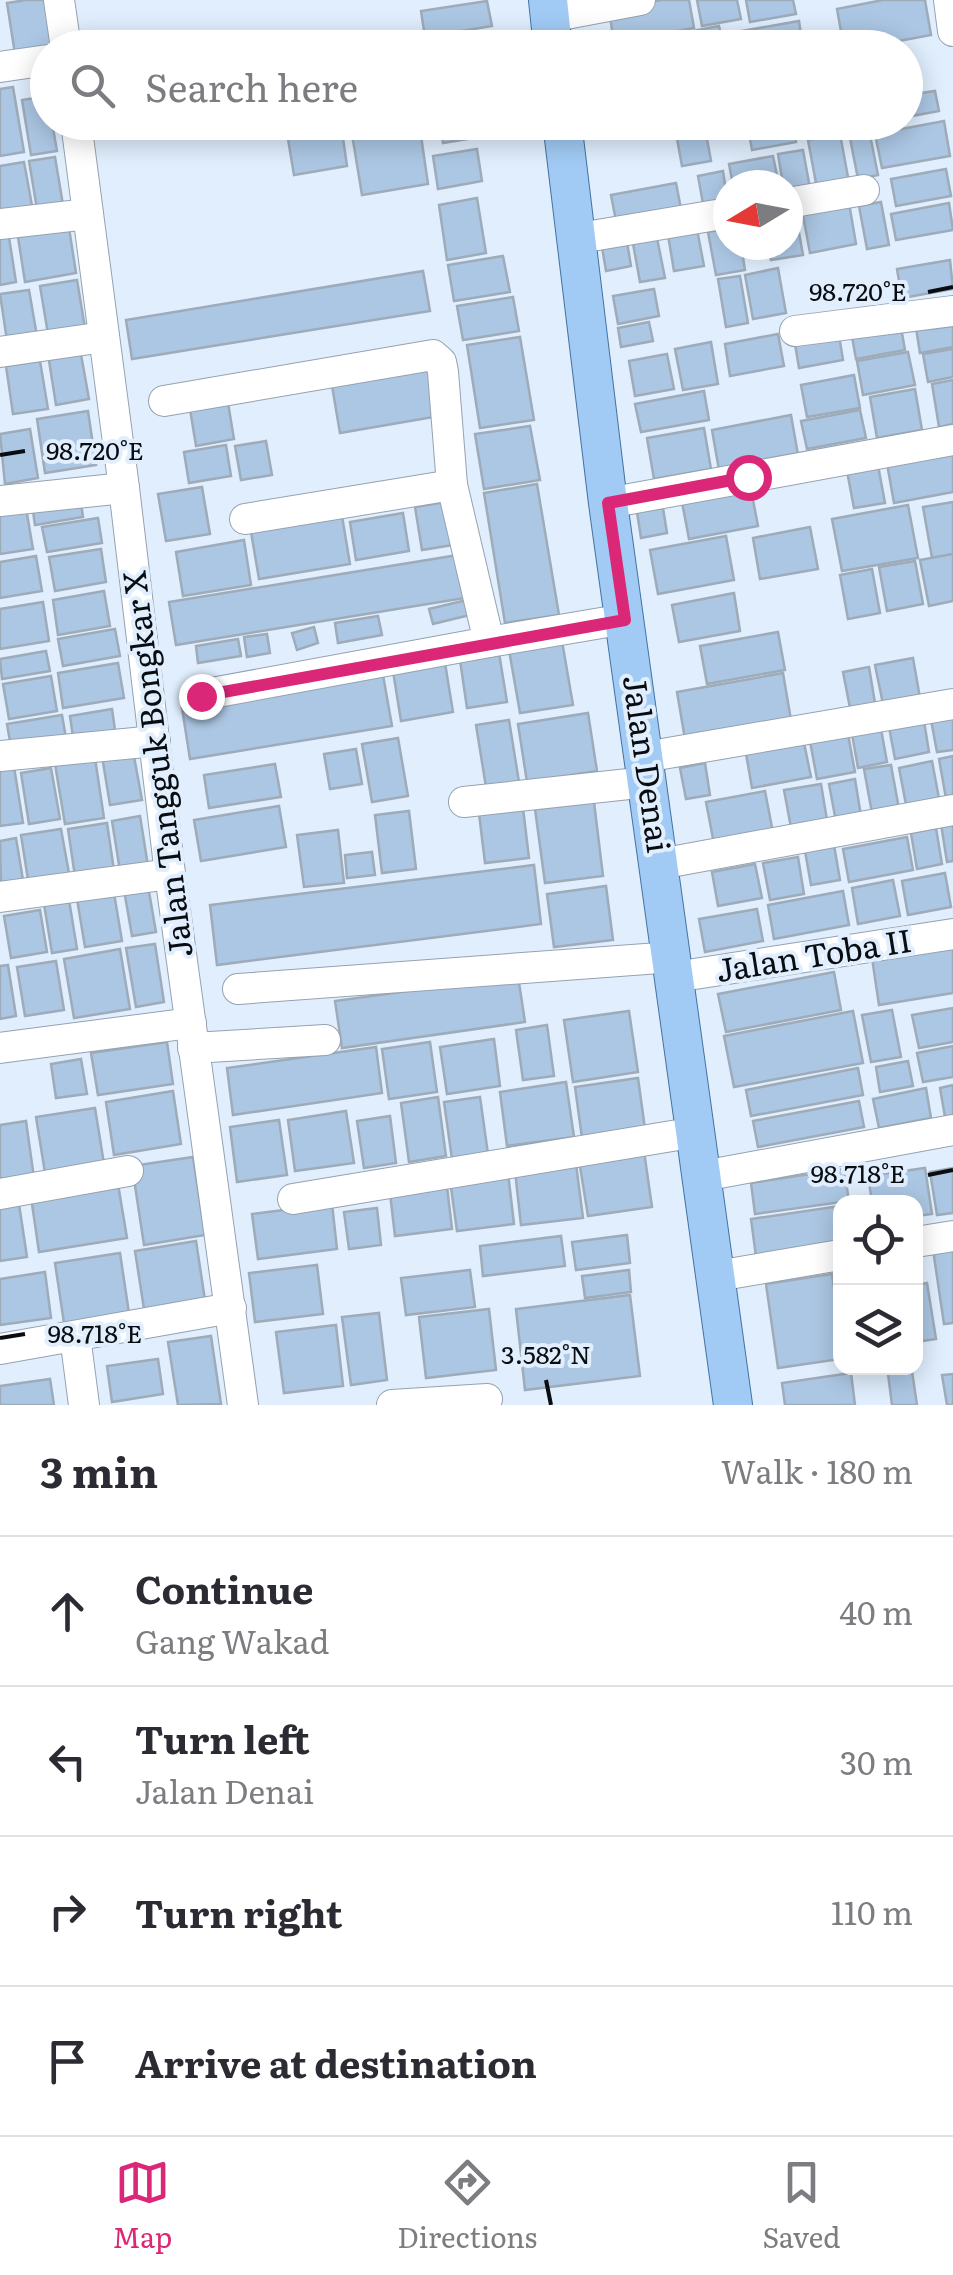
<!DOCTYPE html>
<html lang="en">
<head>
<meta charset="utf-8">
<style>
	body { margin:0; font-family:Literata,serif; background:#f2f2f3; color:#2b2b33 }
	.controls { position:absolute; right:30px; bottom:30px; display:grid; overflow:hidden; border-radius:20px; box-shadow:0 5px 25px #0003 }
	.controls button { width:90px; height:90px; display:grid; place-items:center; padding:0; border:0; border-bottom:2px solid #e1e1e2; background:#fff; color:#2b2b33; font:50px sans-serif }
	.compass { position:absolute; left:713px; top:170px; width:90px; height:90px; border-radius:50%; background:#fff; box-shadow:0 5px 25px #0003; rotate:260deg }
	.stop { position:absolute; width:30px; height:30px; margin:-22px; border:8px solid #db2777; border-radius:50%; background:#fff }
	.stop.end { background:#db2777; border-color:#fff; box-shadow:0 2px 10px #0008 }
	.list { margin:0; padding:0; list-style:none }
	h2 { display:flex; justify-content:space-between; align-items:center; height:130px; margin:0; padding:0 40px; font-size:42px }
	h2 small { font-size:32px; font-weight:400; color:#7c7c81 }
	.list li { display:grid; grid-template-columns:65px 1fr auto; gap:30px; align-items:center; box-sizing:border-box; height:150px; padding:0 40px; border-top:2px solid #e1e1e2 }
	.list b { display:block; font-size:38px; white-space:nowrap }
	.list p { margin:0; font-size:32px; white-space:nowrap; color:#7c7c81 }
	.list em { font-size:32px; font-style:normal; color:#7c7c81 }
	.icon { flex:none; width:55px; height:55px; fill:none; stroke:currentColor; stroke-width:2; stroke-linecap:round; stroke-linejoin:round }
	.map { position:relative; flex:none; width:953px; height:1405px; overflow:hidden }
	.search { position:absolute; background:#fff; box-shadow:0 5px 25px #0003; left:30px; right:30px; top:30px; height:110px; display:flex; align-items:center; gap:25px; box-sizing:border-box; padding:0 35px; border-radius:55px; color:#7c7c81; font-size:38px }
	.sheet { height:730px; background:#fff }
	nav { display:flex; justify-content:space-around; align-items:center; box-sizing:border-box; height:140px; border-top:2px solid #e1e1e2; background:#fff; font-size:28px; color:#7c7c81 }
	nav a { display:grid; justify-items:center; gap:5px }
	nav .on { color:#db2777 }
	.map>svg:first-child { display:block }
	.building { fill:#acc7e4; stroke:#9eabb9; stroke-width:2.5 }
	.lines { fill:none; stroke-linecap:round; stroke-linejoin:round }
	.minor-casing { stroke:#95a2b0; stroke-width:32 }
	.major-casing { stroke:#4472a1; stroke-width:40 }
	.minor { stroke:#fff; stroke-width:30 }
	.major { stroke:#a1cbf5; stroke-width:38 }
	.route { stroke:#db2777; stroke-width:12 }
	.ticks { fill:none; stroke:#090d12; stroke-width:4 }
	.labels { text-anchor:middle; stroke-width:8; stroke-linejoin:round; paint-order:stroke }
	.street-label { font-size:32px; fill:#090d12; stroke:#e0eefd }
	.ticks-label { font-size:25px; text-anchor:middle; fill:#090d12; stroke:#e0eefd; stroke-width:8; stroke-linejoin:round; paint-order:stroke }
</style>
</head>
<body>
<div class="map">
<svg width="953" height="1405" viewBox="0 0 953 1405">
	<rect width="100%" height="100%" fill="#e0eefd"/>
	<g class="building">
		<polygon points="26,0 45,0 53,48 15,54 7,3"/>
		<polygon points="661,0 689,0 694,28 614,43 609,10"/>
		<polygon points="697,0 737,0 741,19 702,26"/>
		<polygon points="746,0 793,0 796,14 750,22"/>
		<polygon points="883,0 925,0 931,35 861,48 844,48 837,9"/>
		<polygon points="487,1 492,26 425,37 421,11"/>
		<polygon points="799,21 803,48 738,48 736,32"/>
		<polygon points="719,26 724,48 679,48 677,34"/>
		<polygon points="13,87 24,152 0,156 0,89"/>
		<polygon points="935,91 939,111 912,116 907,95"/>
		<polygon points="48,96 48,122 52,122 57,151 31,155 22,100"/>
		<polygon points="944,121 950,156 882,168 875,134"/>
		<polygon points="350,122 419,122 428,184 362,195"/>
		<polygon points="440,122 520,122 522,130 443,143"/>
		<polygon points="600,122 660,122 661,124 602,134"/>
		<polygon points="674,122 704,122 711,161 682,166"/>
		<polygon points="747,122 793,122 796,142 752,150"/>
		<polygon points="806,122 835,122 836,129 808,134"/>
		<polygon points="341,124 347,166 294,175 287,133"/>
		<polygon points="840,134 850,188 818,194 808,140"/>
		<polygon points="870,135 878,175 858,179 850,138"/>
		<polygon points="477,149 482,181 438,189 433,156"/>
		<polygon points="803,150 811,194 788,199 788,185 783,185 778,154"/>
		<polygon points="773,156 779,185 733,185 729,164"/>
		<polygon points="55,157 63,205 37,209 29,161"/>
		<polygon points="24,162 33,211 0,217 0,166"/>
		<polygon points="946,169 951,196 896,206 891,179"/>
		<polygon points="723,171 728,205 704,209 698,176"/>
		<polygon points="676,183 682,214 617,226 611,195"/>
		<polygon points="848,197 856,244 810,253 801,205"/>
		<polygon points="477,198 486,253 447,260 439,205"/>
		<polygon points="881,202 889,245 867,249 859,206"/>
		<polygon points="949,203 953,230 896,240 891,214"/>
		<polygon points="796,216 803,255 771,260 768,245 788,245 788,218"/>
		<polygon points="696,224 704,266 674,271 667,229"/>
		<polygon points="69,228 76,273 25,282 18,237"/>
		<polygon points="728,228 728,245 741,245 745,270 716,275 708,232"/>
		<polygon points="8,231 16,282 0,285 0,232"/>
		<polygon points="656,233 665,278 640,282 632,238"/>
		<polygon points="627,242 631,266 606,271 602,247"/>
		<polygon points="503,256 510,292 454,301 448,265"/>
		<polygon points="950,260 953,289 902,298 897,269"/>
		<polygon points="778,268 786,313 753,319 745,275"/>
		<polygon points="423,271 430,311 132,359 126,320"/>
		<polygon points="740,276 748,323 726,327 718,279"/>
		<polygon points="77,280 86,334 49,340 40,286"/>
		<polygon points="654,289 659,316 618,324 613,296"/>
		<polygon points="29,290 38,342 8,347 0,294"/>
		<polygon points="513,297 519,331 463,340 457,306"/>
		<polygon points="953,315 953,347 920,353 915,322"/>
		<polygon points="649,322 653,341 621,347 618,328"/>
		<polygon points="900,322 905,350 856,359 851,331"/>
		<polygon points="838,329 843,360 799,368 794,338"/>
		<polygon points="778,334 784,366 730,376 725,344"/>
		<polygon points="520,337 534,420 480,428 467,345"/>
		<polygon points="711,342 718,384 683,390 675,349"/>
		<polygon points="80,349 89,399 56,405 48,354"/>
		<polygon points="953,349 953,377 928,382 923,354"/>
		<polygon points="908,352 915,385 863,395 857,361"/>
		<polygon points="667,354 674,389 635,396 629,361"/>
		<polygon points="40,361 48,409 13,414 6,366"/>
		<polygon points="436,363 445,415 340,433 331,380"/>
		<polygon points="854,375 860,408 807,417 801,385"/>
		<polygon points="953,380 953,424 939,427 932,384"/>
		<polygon points="915,389 922,430 877,438 870,397"/>
		<polygon points="704,391 709,420 641,432 635,404"/>
		<polygon points="228,403 234,439 196,446 190,409"/>
		<polygon points="860,410 866,438 807,449 801,421"/>
		<polygon points="88,411 96,465 45,473 37,419"/>
		<polygon points="791,415 798,455 719,470 712,430"/>
		<polygon points="530,426 540,480 484,489 475,434"/>
		<polygon points="704,428 711,469 654,479 647,438"/>
		<polygon points="30,429 38,478 5,484 0,434"/>
		<polygon points="266,441 272,475 241,480 235,446"/>
		<polygon points="226,445 231,476 189,483 184,452"/>
		<polygon points="953,445 953,492 894,503 886,458"/>
		<polygon points="877,460 885,503 854,508 846,466"/>
		<polygon points="537,484 559,615 505,623 484,493"/>
		<polygon points="750,484 758,526 689,539 681,497"/>
		<polygon points="202,487 210,534 166,541 158,494"/>
		<polygon points="80,496 83,517 35,525 32,504"/>
		<polygon points="452,501 459,544 422,550 415,507"/>
		<polygon points="953,502 953,554 932,558 923,507"/>
		<polygon points="908,505 918,558 842,571 832,519"/>
		<polygon points="26,508 33,549 0,554 0,513"/>
		<polygon points="663,508 667,533 641,538 637,512"/>
		<polygon points="403,513 409,551 356,560 350,522"/>
		<polygon points="342,516 350,564 259,579 251,532"/>
		<polygon points="98,518 102,543 47,552 42,527"/>
		<polygon points="810,527 818,569 760,579 753,538"/>
		<polygon points="726,536 734,580 658,594 650,550"/>
		<polygon points="244,540 251,585 183,596 176,552"/>
		<polygon points="101,549 106,582 55,591 49,557"/>
		<polygon points="464,554 471,597 176,645 169,602"/>
		<polygon points="953,554 953,601 929,606 920,560"/>
		<polygon points="36,556 42,591 0,598 0,562"/>
		<polygon points="915,561 923,604 887,611 879,567"/>
		<polygon points="872,569 880,613 848,619 840,575"/>
		<polygon points="104,591 110,626 58,635 53,600"/>
		<polygon points="734,593 740,631 679,642 672,605"/>
		<polygon points="475,598 478,613 433,624 429,609"/>
		<polygon points="43,602 49,641 0,649 0,609"/>
		<polygon points="378,616 382,635 338,643 335,623"/>
		<polygon points="314,627 318,643 297,650 292,633"/>
		<polygon points="115,629 120,656 63,666 58,639"/>
		<polygon points="778,632 785,670 707,684 700,646"/>
		<polygon points="267,634 270,653 247,657 244,637"/>
		<polygon points="238,639 241,656 198,663 196,646"/>
		<polygon points="562,641 573,705 520,713 509,650"/>
		<polygon points="46,651 50,671 2,679 0,659"/>
		<polygon points="499,653 507,702 467,708 460,660"/>
		<polygon points="913,658 920,698 883,704 875,665"/>
		<polygon points="118,663 124,698 63,708 58,673"/>
		<polygon points="445,663 453,712 401,721 393,671"/>
		<polygon points="869,667 876,709 851,713 843,672"/>
		<polygon points="783,673 792,726 686,745 677,692"/>
		<polygon points="383,675 392,726 190,759 182,708"/>
		<polygon points="51,676 57,711 9,719 3,684"/>
		<polygon points="112,709 116,737 74,744 70,716"/>
		<polygon points="588,713 597,771 527,782 518,724"/>
		<polygon points="62,715 67,744 12,753 7,724"/>
		<polygon points="953,716 953,750 937,752 931,720"/>
		<polygon points="509,720 519,782 486,787 476,725"/>
		<polygon points="924,721 929,752 895,759 889,727"/>
		<polygon points="847,729 855,772 817,779 809,736"/>
		<polygon points="881,729 887,762 858,768 852,734"/>
		<polygon points="398,738 408,796 372,802 362,744"/>
		<polygon points="803,738 811,777 752,788 745,748"/>
		<polygon points="356,749 362,784 330,789 324,754"/>
		<polygon points="133,751 142,800 110,805 102,756"/>
		<polygon points="953,756 953,803 947,804 939,759"/>
		<polygon points="95,758 104,818 65,824 55,764"/>
		<polygon points="932,761 940,804 907,810 899,768"/>
		<polygon points="705,763 710,795 686,799 680,768"/>
		<polygon points="275,764 281,797 209,808 204,775"/>
		<polygon points="891,765 899,809 872,813 864,769"/>
		<polygon points="14,767 23,823 0,826 0,769"/>
		<polygon points="51,768 60,819 29,824 21,773"/>
		<polygon points="855,779 862,822 837,827 829,784"/>
		<polygon points="821,784 828,826 792,833 784,790"/>
		<polygon points="765,791 774,838 715,849 706,802"/>
		<polygon points="522,800 529,858 485,863 478,805"/>
		<polygon points="594,802 603,876 545,883 535,809"/>
		<polygon points="279,806 286,847 201,861 194,820"/>
		<polygon points="409,811 416,869 382,873 375,815"/>
		<polygon points="140,816 148,866 120,871 112,821"/>
		<polygon points="953,822 953,861 947,862 941,824"/>
		<polygon points="107,823 115,877 76,883 68,829"/>
		<polygon points="936,828 942,864 917,869 911,833"/>
		<polygon points="61,829 70,879 29,886 21,835"/>
		<polygon points="338,830 344,883 304,887 297,835"/>
		<polygon points="907,837 913,870 849,882 843,849"/>
		<polygon points="16,838 23,880 1,884 0,841"/>
		<polygon points="834,845 840,880 811,885 805,851"/>
		<polygon points="372,852 375,875 347,878 345,855"/>
		<polygon points="798,857 804,894 770,900 763,863"/>
		<polygon points="755,864 762,898 718,906 712,872"/>
		<polygon points="534,865 541,924 217,965 210,905"/>
		<polygon points="945,873 951,907 908,915 902,881"/>
		<polygon points="893,880 900,916 858,924 852,888"/>
		<polygon points="148,886 156,932 132,936 124,890"/>
		<polygon points="606,886 613,940 554,947 547,894"/>
		<polygon points="843,891 849,925 774,939 768,905"/>
		<polygon points="114,893 122,941 85,947 77,899"/>
		<polygon points="69,900 77,949 52,953 44,904"/>
		<polygon points="757,909 763,941 705,952 699,919"/>
		<polygon points="40,910 47,952 11,958 4,916"/>
		<polygon points="155,944 164,1002 136,1007 126,948"/>
		<polygon points="953,945 953,993 879,1005 872,958"/>
		<polygon points="120,949 130,1009 74,1018 64,959"/>
		<polygon points="56,961 64,1010 25,1016 17,967"/>
		<polygon points="8,965 16,1016 0,1019 0,966"/>
		<polygon points="834,972 841,1010 726,1032 718,994"/>
		<polygon points="518,976 525,1022 342,1048 335,1001"/>
		<polygon points="953,1008 953,1042 919,1048 912,1015"/>
		<polygon points="892,1010 901,1057 871,1062 862,1015"/>
		<polygon points="629,1011 638,1072 573,1082 564,1020"/>
		<polygon points="853,1011 863,1063 734,1087 724,1036"/>
		<polygon points="547,1025 554,1076 523,1080 516,1030"/>
		<polygon points="494,1039 500,1086 447,1094 440,1047"/>
		<polygon points="167,1042 173,1084 98,1095 91,1053"/>
		<polygon points="430,1042 437,1092 389,1099 382,1049"/>
		<polygon points="953,1046 953,1077 923,1082 917,1053"/>
		<polygon points="376,1047 382,1093 233,1115 227,1068"/>
		<polygon points="81,1059 87,1094 56,1098 51,1064"/>
		<polygon points="908,1061 913,1086 880,1092 876,1067"/>
		<polygon points="858,1068 863,1095 751,1116 746,1090"/>
		<polygon points="638,1078 646,1136 583,1145 575,1087"/>
		<polygon points="566,1082 574,1137 507,1146 500,1092"/>
		<polygon points="953,1085 953,1116 945,1117 940,1088"/>
		<polygon points="926,1088 931,1118 879,1128 873,1099"/>
		<polygon points="173,1091 181,1144 114,1155 106,1102"/>
		<polygon points="438,1097 446,1156 409,1162 401,1103"/>
		<polygon points="480,1097 488,1154 452,1159 444,1102"/>
		<polygon points="859,1101 864,1127 758,1147 753,1121"/>
		<polygon points="95,1108 105,1170 46,1179 36,1117"/>
		<polygon points="346,1111 354,1163 295,1171 288,1120"/>
		<polygon points="390,1116 396,1163 364,1168 357,1121"/>
		<polygon points="279,1120 287,1175 237,1182 230,1127"/>
		<polygon points="26,1121 34,1178 0,1183 0,1125"/>
		<polygon points="644,1151 652,1207 588,1216 579,1160"/>
		<polygon points="193,1157 205,1235 144,1245 132,1166"/>
		<polygon points="576,1164 583,1218 521,1225 515,1171"/>
		<polygon points="925,1168 932,1214 916,1216 916,1202 872,1202 868,1176"/>
		<polygon points="953,1168 953,1213 937,1215 930,1172"/>
		<polygon points="844,1169 849,1201 755,1214 751,1183"/>
		<polygon points="508,1173 514,1224 457,1231 450,1180"/>
		<polygon points="446,1178 452,1229 395,1236 389,1185"/>
		<polygon points="118,1184 127,1238 39,1252 31,1197"/>
		<polygon points="19,1204 27,1257 0,1261 0,1207"/>
		<polygon points="332,1204 337,1249 258,1259 252,1214"/>
		<polygon points="840,1206 840,1252 757,1264 751,1219"/>
		<polygon points="377,1208 381,1245 349,1249 344,1212"/>
		<polygon points="627,1235 630,1263 576,1270 572,1242"/>
		<polygon points="561,1236 565,1266 483,1276 480,1246"/>
		<polygon points="953,1240 953,1323 944,1324 932,1243"/>
		<polygon points="196,1241 205,1300 144,1309 135,1251"/>
		<polygon points="120,1253 129,1313 64,1323 55,1263"/>
		<polygon points="317,1265 323,1314 255,1322 249,1273"/>
		<polygon points="470,1270 475,1307 406,1315 401,1278"/>
		<polygon points="629,1270 631,1292 585,1298 582,1276"/>
		<polygon points="45,1272 51,1318 0,1325 0,1279"/>
		<polygon points="832,1274 840,1328 840,1359 778,1368 766,1284"/>
		<polygon points="927,1283 936,1339 916,1342 916,1285"/>
		<polygon points="630,1295 640,1376 525,1390 516,1309"/>
		<polygon points="489,1309 496,1370 426,1378 419,1317"/>
		<polygon points="379,1313 387,1380 351,1385 342,1317"/>
		<polygon points="336,1325 343,1386 284,1393 276,1332"/>
		<polygon points="211,1336 221,1404 178,1405 168,1342"/>
		<polygon points="158,1359 163,1394 112,1402 107,1366"/>
		<polygon points="912,1371 917,1405 892,1405 888,1374"/>
		<polygon points="851,1373 855,1405 785,1405 782,1383"/>
		<polygon points="953,1374 953,1405 947,1405 942,1375"/>
		<polygon points="50,1379 54,1405 0,1405 0,1386"/>
	</g>
	<g class="lines">
		<g class="minor-casing">
			<g id="minor">
				<polyline points="59,0 66,48"/>
				<polyline points="949,0 953,31"/>
				<polyline points="550,17 640,0"/>
				<polyline points="0,67 48,60"/>
				<polyline points="76,122 124,488 170,874 243,1405"/>
				<polyline points="788,203 864,190"/>
				<polyline points="0,224 88,214"/>
				<polyline points="574,239 728,213"/>
				<polyline points="795,331 953,311"/>
				<polyline points="0,352 104,337"/>
				<polyline points="164,401 433,355 441,362 443,372 452,485 489,642 201,695"/>
				<polyline points="0,501 124,488"/>
				<polyline points="608,503 953,440"/>
				<polyline points="245,519 452,485"/>
				<polyline points="489,642 625,619"/>
				<polyline points="0,756 155,741"/>
				<polyline points="645,757 953,704"/>
				<polyline points="464,802 647,782"/>
				<polyline points="660,864 953,810"/>
				<polyline points="0,897 170,874"/>
				<polyline points="675,977 953,934"/>
				<polyline points="238,989 673,957"/>
				<polyline points="0,1048 191,1023"/>
				<polyline points="193,1048 325,1040"/>
				<polyline points="703,1176 953,1130"/>
				<polyline points="0,1194 128,1171"/>
				<polyline points="293,1199 696,1132"/>
				<polyline points="916,1242 953,1236"/>
				<polyline points="717,1276 840,1255"/>
				<polyline points="75,1336 84,1405"/>
				<polyline points="0,1349 231,1308"/>
				<polyline points="392,1405 487,1399"/>
			</g>
		</g>
		<g class="major-casing">
			<g id="major">
				<polyline points="548,0 553,48"/>
				<polyline points="562,122 608,503 733,1405"/>
			</g>
		</g>
		<use href="#minor" class="minor"/>
		<use href="#major" class="major"/>
	</g>
	<g class="lines">
		<polyline class="route" points="201,696 625,620 608,503 748,477"/>
	</g>
	<path class="ticks" d="M928,292l25,-5M0,455l25,-4M928,1175l25,-5M0,1338l25,-4M546,1380l5,25"/>
	<g class="labels">
		<g class="street-label">
			<text transform="translate(158 764) rotate(-97)" y="11">Jalan Tangguk Bongkar X</text>
			<text transform="translate(646 764) rotate(82)" y="11">Jalan Denai</text>
			<text transform="translate(814 956) rotate(-9)" y="11">Jalan Toba II</text>
		</g>
	</g>
	<g class="ticks-label">
		<text x="858" y="301">98.720°E</text>
		<text x="95" y="460">98.720°E</text>
		<text x="858" y="1183">98.718°E</text>
		<text x="95" y="1343">98.718°E</text>
		<text x="546" y="1364">3.582°N</text>
	</g>
</svg>
<div class="controls">
<button><svg class="icon" aria-label="locate" viewBox="0 0 24 24"><circle cx="12" cy="12" r="6"/><path d="M12 2v4M12 18v4M2 12h4M18 12h4"/></svg></button>
<button><svg class="icon" aria-label="layers" viewBox="0 0 24 24"><path d="M12 4l9 5-9 5-9-5zM3 14l9 5 9-5"/></svg></button>
</div>
<svg class="compass" viewBox="-18 -18 36 36"><path d="M0-13l5 13h-10z" fill="#e53935"/><path d="M0 13l5-13h-10z" fill="#7c7c81"/></svg>
<div class="stop" style="left:748px;top:477px"></div>
<div class="stop end" style="left:201px;top:696px"></div>
<div class="search"><svg class="icon" aria-label="search" viewBox="0 0 24 24"><circle cx="10" cy="10" r="6"/><path d="M15 15l6 6"/></svg>Search here</div>
</div>
<section class="sheet">
<h2>3 min<small>Walk · 180 m</small></h2>
<ul class="list">
<li><svg class="icon" aria-label="ahead" viewBox="0 0 24 24"><path d="M12 20V5M6 11l6-6 6 6"/></svg><div><b>Continue</b><p>Gang Wakad</p></div><em>40 m</em></li>
<li><svg class="icon" aria-label="left" viewBox="0 0 24 24"><path d="M17 20v-9H6M10 6l-5 5 5 5"/></svg><div><b>Turn left</b><p>Jalan Denai</p></div><em>30 m</em></li>
<li><svg class="icon" aria-label="right" viewBox="0 0 24 24"><path d="M7 20v-9h11M14 6l5 5-5 5"/></svg><div><b>Turn right</b></div><em>110 m</em></li>
<li><svg class="icon" aria-label="arrive" viewBox="0 0 24 24"><path d="M6 21V4h12l-3 4 3 4H6"/></svg><div><b>Arrive at destination</b></div></li>
</ul>
</section>
<nav>
<a class="on"><svg class="icon" aria-label="map" viewBox="0 0 24 24"><path d="M3 6l6-2 6 2 6-2v14l-6 2-6-2-6 2zM9 4v14M15 6v14"/></svg>Map</a>
<a><svg class="icon" aria-label="directions" viewBox="0 0 24 24"><path d="M12 3l9 9-9 9-9-9zM9 14v-3h6M13 9l2 2-2 2"/></svg>Directions</a>
<a><svg class="icon" aria-label="saved" viewBox="0 0 24 24"><path d="M7 4h10v16l-5-4-5 4z"/></svg>Saved</a>
</nav>
</body>
</html>
